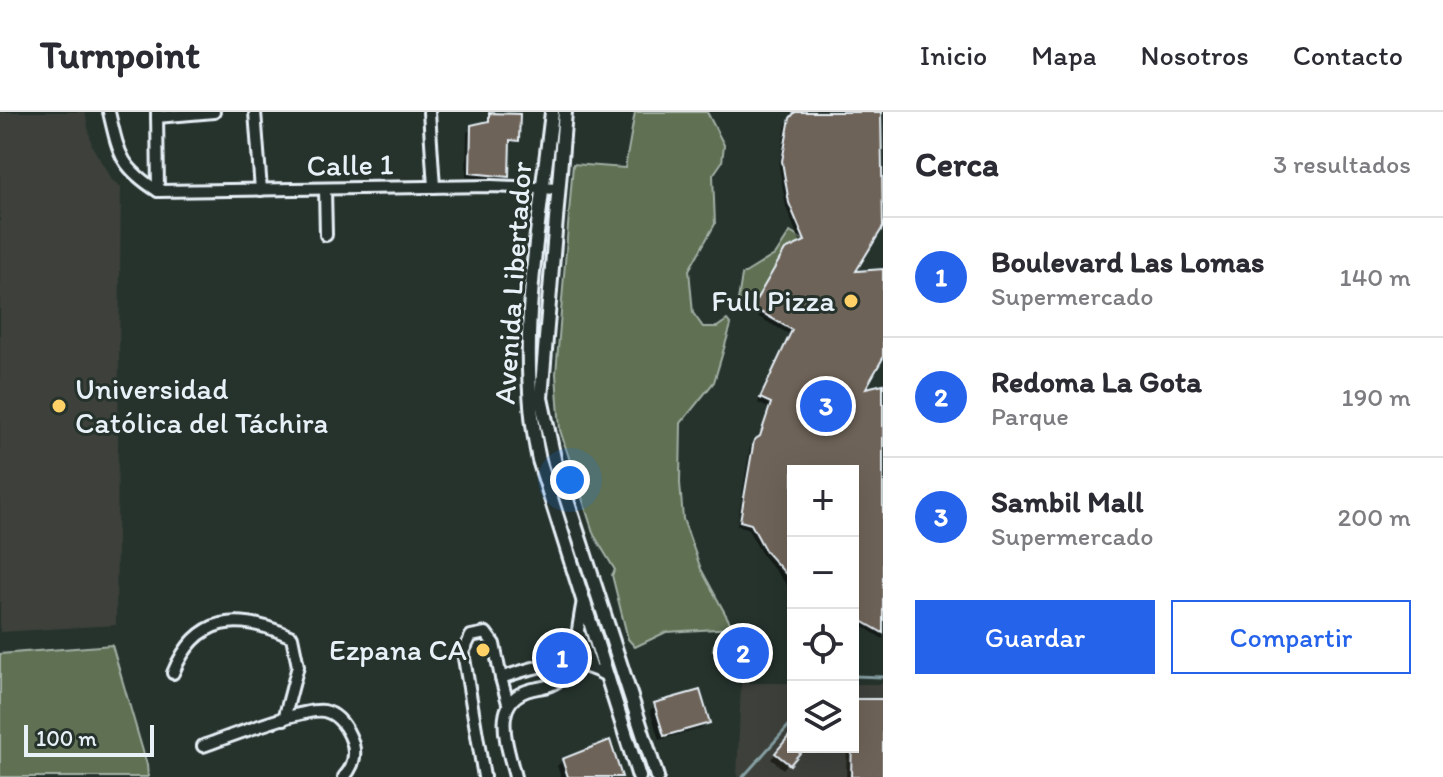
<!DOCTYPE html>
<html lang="es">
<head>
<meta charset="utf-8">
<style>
	body { margin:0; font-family:Itim,sans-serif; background:#f2f2f3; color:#2b2b33 }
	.controls { position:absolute; right:24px; bottom:24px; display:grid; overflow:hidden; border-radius:0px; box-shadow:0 8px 32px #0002 }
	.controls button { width:72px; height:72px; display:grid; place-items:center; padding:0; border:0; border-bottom:2px solid #e1e1e2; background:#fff; color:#2b2b33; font:40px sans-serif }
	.scale { position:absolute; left:24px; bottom:20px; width:130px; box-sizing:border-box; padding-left:8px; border:4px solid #e8f1f8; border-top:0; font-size:22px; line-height:28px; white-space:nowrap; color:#e8f1f8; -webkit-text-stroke:6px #26332d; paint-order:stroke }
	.you { position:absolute; left:570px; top:368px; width:28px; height:28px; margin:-20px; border:6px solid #fff; border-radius:50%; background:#1a73e8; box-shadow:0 0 0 12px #1a73e833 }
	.badge { display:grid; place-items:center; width:52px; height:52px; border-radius:50%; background:#2563eb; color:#fff; font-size:26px; font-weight:700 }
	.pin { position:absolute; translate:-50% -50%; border:4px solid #fff; box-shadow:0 2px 8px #0006 }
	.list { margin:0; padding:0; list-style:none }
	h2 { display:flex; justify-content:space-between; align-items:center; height:104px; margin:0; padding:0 32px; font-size:34px }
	h2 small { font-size:26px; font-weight:400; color:#7c7c81 }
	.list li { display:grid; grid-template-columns:52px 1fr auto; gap:24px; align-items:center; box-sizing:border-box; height:120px; padding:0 32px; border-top:2px solid #e1e1e2 }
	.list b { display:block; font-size:30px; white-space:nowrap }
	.list p { margin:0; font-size:26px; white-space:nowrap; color:#7c7c81 }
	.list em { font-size:26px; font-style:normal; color:#7c7c81 }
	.actions { display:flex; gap:16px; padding:24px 32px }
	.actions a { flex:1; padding:18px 0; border:2px solid #2563eb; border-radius:0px; text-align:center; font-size:28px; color:#2563eb }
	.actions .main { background:#2563eb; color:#fff }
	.icon { flex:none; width:44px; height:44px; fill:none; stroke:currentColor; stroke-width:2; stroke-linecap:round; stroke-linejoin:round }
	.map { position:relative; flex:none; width:883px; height:665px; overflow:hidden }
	header { display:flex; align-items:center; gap:48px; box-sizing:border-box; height:112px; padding:0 40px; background:#fff; border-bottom:2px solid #e1e1e2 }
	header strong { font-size:38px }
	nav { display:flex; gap:44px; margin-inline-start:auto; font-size:28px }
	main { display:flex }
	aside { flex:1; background:#fff }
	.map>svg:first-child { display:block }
	.built { fill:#3c413a }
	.green { fill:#5e7053; stroke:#a3b0a6; stroke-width:2 }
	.shadow { fill:#0007 }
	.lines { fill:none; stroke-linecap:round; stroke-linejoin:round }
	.stream { stroke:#869fa3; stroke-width:3 }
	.building { fill:#6e6359; stroke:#e8f1f8; stroke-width:2 }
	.minor-casing { stroke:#e8f1f8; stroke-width:16 }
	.major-casing { stroke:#e8f1f8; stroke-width:18 }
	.minor { stroke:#26332d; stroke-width:10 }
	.major { stroke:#26332d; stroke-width:12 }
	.poi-dot { fill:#ffd166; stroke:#26332d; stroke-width:3 }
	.labels { text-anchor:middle; stroke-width:6; stroke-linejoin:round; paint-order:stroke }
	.street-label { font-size:30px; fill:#e8f1f8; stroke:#26332d }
	.poi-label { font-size:30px; fill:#e8f1f8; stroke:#26332d; text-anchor:end }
</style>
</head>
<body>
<header>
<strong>Turnpoint</strong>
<nav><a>Inicio</a><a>Mapa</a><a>Nosotros</a><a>Contacto</a></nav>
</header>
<main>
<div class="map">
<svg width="883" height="665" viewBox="0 0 883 665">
	<rect width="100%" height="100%" fill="#26332d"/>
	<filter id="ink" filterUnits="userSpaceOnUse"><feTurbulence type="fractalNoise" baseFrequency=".0125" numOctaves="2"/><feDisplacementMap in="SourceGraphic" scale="16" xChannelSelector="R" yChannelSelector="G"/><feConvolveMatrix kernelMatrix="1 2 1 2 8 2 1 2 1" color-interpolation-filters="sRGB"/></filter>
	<g filter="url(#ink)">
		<g class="built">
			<polygon points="0,0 85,0 92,34 112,68 121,75 116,513 0,520"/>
			<polygon points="741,571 793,571 793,635 853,635 853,572 883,572 883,665 737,665"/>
		</g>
		<g class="green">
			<polygon points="635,0 707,0 724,33 722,50 713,63 715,112 689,158 693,201 703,215 717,215 727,208 731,213 714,270 681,311 680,371 683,407 701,457 733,516 666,520 635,535 628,527 612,463 615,458 594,423 560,318 556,262 573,52 625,56"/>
			<polygon points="790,120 805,129 751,195 738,188 742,163 776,142"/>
			<polygon points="753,525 764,533 766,545 761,553 749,554 713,538 714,533"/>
			<polygon points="112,533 147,653 148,665 0,665 0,542"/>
		</g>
		<g class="shadow">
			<polygon points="800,0 879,0 883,109 852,161 883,162 883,240 862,278 883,276 883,527 853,508 853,359 793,359 793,480 763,444 747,416 737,413 750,335 758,328 768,296 758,291 789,222 750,200 781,145 801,133 786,95 779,54 786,12"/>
			<polygon points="490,3 517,28 508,33 507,64 501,69 466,65 467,20 485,12"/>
			<polygon points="883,589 883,665 846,665 847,635 853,635"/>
			<polygon points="656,593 708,610 702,616 659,628 650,598"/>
			<polygon points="793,621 793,635 802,635 783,657 771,647"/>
			<polygon points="563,648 620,665 561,665 557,654"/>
		</g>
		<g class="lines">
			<g class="stream">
				<polyline points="853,564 883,565"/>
				<polyline points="743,665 793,609"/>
			</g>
		</g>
		<g class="building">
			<polygon points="795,0 881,0 883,115 856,159 883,157 883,246 866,276 883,272 883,521 853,504 853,359 793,359 793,470 766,440 751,412 740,409 754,328 760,324 771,291 760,286 792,218 752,195 785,138 805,129 789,91 782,49 790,6"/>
			<polygon points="489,1 520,2 519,29 510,28 509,65 470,61 471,13 489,9"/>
			<polygon points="700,578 710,611 664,624 654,591"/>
			<polygon points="853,587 883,587 883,665 851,665"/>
			<polygon points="793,619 793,635 805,635 790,653 775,641"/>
			<polygon points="610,628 622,665 568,665 562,647"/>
		</g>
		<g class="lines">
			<g class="minor-casing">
				<g id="minor">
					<path d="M109,0c10,42 11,55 49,79l334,-5 66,3"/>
					<polyline points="157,0 158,79"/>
					<polyline points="255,0 261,78"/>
					<polyline points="429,0 434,75"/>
					<polyline points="157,5 214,0"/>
					<polyline points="325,77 326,123"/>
					<polyline points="580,523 591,554"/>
					<path d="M173,561c24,-58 65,-61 119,-36l6,29 -14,53"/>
					<polyline points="501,566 508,591"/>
					<path d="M203,634c23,-8 102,-39 121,-35 14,3 21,14 26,25 7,15 5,29 -6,41"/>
					<path d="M484,665l-21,-125 8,-16 15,-3 8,11 7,34c37,-13 72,-23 106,-2"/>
					<path d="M515,665c-8,-33 -26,-78 18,-88 10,-2 22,-3 28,-12 17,-23 16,-49 22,-76"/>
				</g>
			</g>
			<g class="major-casing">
				<g id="major">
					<path d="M552,0c-13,114 -37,235 -13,348l100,317"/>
					<polyline points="565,0 541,286 555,351 657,665"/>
				</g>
			</g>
			<use href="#minor" class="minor"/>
			<use href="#major" class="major"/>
		</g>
	</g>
	<g class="poi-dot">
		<circle cx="851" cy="189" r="8"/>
		<circle cx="59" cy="294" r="8"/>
		<circle cx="483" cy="538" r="8"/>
	</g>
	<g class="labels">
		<g class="street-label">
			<text transform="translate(350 53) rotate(-1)" y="10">Calle 1</text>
			<text transform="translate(513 171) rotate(-86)" y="10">Avenida Libertador</text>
		</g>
		<g class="poi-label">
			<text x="835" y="199">Full Pizza</text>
			<text x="75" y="287" text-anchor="start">Universidad<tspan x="75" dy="34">Católica del Táchira</tspan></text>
			<text x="467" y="548">Ezpana CA</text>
		</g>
	</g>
</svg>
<div class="controls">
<button>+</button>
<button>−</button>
<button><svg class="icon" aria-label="locate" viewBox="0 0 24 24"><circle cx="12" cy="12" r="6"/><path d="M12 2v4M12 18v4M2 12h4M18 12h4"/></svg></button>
<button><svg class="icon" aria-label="layers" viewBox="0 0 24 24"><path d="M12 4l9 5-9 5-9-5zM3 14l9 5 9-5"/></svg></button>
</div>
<div class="scale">100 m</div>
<div class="you"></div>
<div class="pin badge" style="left:562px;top:546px">1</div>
<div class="pin badge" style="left:743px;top:541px">2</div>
<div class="pin badge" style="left:826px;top:294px">3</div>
</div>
<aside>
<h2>Cerca<small>3 resultados</small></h2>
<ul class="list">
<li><span class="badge">1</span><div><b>Boulevard Las Lomas</b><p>Supermercado</p></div><em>140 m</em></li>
<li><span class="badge">2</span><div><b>Redoma La Gota</b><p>Parque</p></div><em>190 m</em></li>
<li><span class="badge">3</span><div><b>Sambil Mall</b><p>Supermercado</p></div><em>200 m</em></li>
</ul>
<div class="actions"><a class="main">Guardar</a><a>Compartir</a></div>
</aside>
</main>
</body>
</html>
